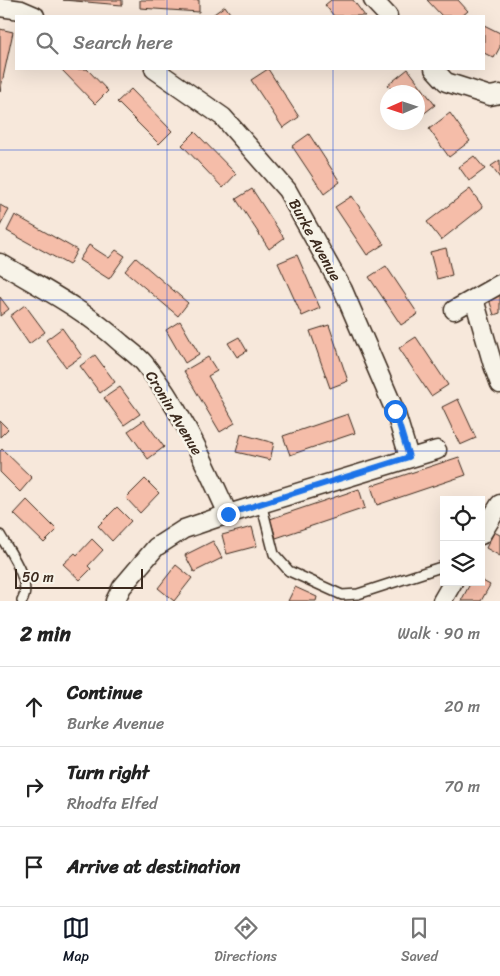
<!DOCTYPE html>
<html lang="en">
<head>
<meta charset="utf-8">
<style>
	body { margin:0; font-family:Sriracha,sans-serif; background:#f6f6f6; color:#222 }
	.controls { position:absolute; right:15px; bottom:15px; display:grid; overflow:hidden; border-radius:0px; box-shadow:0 5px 20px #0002 }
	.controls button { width:45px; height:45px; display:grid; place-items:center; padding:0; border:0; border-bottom:1px solid #e0e0e0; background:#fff; color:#222; font:25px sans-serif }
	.compass { position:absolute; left:380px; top:85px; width:45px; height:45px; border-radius:50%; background:#fff; box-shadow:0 5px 20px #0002; rotate:267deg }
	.scale { position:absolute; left:15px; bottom:12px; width:128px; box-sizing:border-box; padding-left:5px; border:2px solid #3b2a1e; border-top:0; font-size:14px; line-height:18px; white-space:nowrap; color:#3b2a1e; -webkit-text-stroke:4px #f7f3e8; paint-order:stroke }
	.stop { position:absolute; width:15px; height:15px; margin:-11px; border:4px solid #1a73e8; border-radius:50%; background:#fff }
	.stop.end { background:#1a73e8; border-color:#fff; box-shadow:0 1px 5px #0008 }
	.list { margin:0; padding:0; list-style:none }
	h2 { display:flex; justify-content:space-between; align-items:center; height:65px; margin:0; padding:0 20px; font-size:21px }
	h2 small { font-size:16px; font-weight:400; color:#767676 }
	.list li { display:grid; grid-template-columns:32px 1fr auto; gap:15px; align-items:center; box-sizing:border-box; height:80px; padding:0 20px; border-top:1px solid #e0e0e0 }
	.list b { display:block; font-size:19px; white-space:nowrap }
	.list p { margin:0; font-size:16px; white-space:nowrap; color:#767676 }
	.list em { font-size:16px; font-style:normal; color:#767676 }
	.icon { flex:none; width:28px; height:28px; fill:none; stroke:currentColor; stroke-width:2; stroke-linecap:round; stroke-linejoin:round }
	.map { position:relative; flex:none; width:500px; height:601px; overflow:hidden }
	.search { position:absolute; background:#fff; box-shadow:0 5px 20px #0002; left:15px; right:15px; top:15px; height:55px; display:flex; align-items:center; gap:12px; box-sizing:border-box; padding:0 18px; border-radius:0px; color:#767676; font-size:19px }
	.sheet { height:305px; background:#fff }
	nav { display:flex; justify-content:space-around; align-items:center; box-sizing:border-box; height:70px; border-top:1px solid #e0e0e0; background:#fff; font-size:14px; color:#767676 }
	nav a { display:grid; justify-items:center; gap:2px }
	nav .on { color:#111827 }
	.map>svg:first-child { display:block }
	.building { fill:#f5bda9; stroke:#3b2a1e }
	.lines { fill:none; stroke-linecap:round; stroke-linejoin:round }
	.service-casing { stroke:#3b2a1e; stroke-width:12 }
	.minor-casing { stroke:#3b2a1e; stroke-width:21 }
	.service { stroke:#f7f3e8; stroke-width:9 }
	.minor { stroke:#f7f3e8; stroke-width:18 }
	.route { stroke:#1a73e8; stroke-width:6 }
	.grid { fill:none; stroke:#1d4ed8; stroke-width:1; stroke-opacity:0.55 }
	.labels { text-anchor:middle; stroke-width:5; stroke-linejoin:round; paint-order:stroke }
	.street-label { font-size:15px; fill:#3b2a1e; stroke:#f7f3e8 }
</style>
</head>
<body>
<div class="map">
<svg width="500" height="601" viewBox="0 0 500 601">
	<rect width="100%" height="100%" fill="#f7e8db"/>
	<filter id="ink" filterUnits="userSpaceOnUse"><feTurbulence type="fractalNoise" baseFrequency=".02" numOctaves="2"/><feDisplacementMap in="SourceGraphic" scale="10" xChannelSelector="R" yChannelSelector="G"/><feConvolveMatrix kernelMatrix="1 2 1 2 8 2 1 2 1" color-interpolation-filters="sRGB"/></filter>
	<g filter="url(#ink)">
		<g class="building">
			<polygon points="63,0 122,0 122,5"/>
			<polygon points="140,0 199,0 199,12 140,8"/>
			<polygon points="331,0 353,0 365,16 334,16 325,5"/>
			<polygon points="427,0 458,0 468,11 462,16 442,16"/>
			<polygon points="225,6 232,16 211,16"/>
			<polygon points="484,25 500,33 500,47 494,58 484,53"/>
			<polygon points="0,29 13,32 0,92"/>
			<polygon points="61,69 87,69 108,91 95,104"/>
			<polygon points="268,69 299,117 283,128 251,80"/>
			<polygon points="408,69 435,105 418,118 418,92 394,92 388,85"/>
			<polygon points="131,89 172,131 159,144 117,102"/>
			<polygon points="450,113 470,141 449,157 429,129"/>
			<polygon points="195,132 236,174 223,188 182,145"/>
			<polygon points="309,134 340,182 324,194 292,146"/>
			<polygon points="474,156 485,169 469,181 459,167"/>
			<polygon points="500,160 500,178 491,166"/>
			<polygon points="252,189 284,238 269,249 236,199"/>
			<polygon points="470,189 483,207 441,240 427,222"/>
			<polygon points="352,196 384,244 367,255 335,207"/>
			<polygon points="0,205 9,210 0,226"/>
			<polygon points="15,215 77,250 69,265 7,231"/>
			<polygon points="89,245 109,258 116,250 125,256 109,279 79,260"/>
			<polygon points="446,248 452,275 437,279 430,252"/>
			<polygon points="297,255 320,308 302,316 278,263"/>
			<polygon points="136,258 188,303 178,316 125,271"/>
			<polygon points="386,266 418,314 401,325 369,277"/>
			<polygon points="500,289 500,313 494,315 487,293"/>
			<polygon points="0,297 9,309 0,316"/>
			<polygon points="25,305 45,332 29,344 10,316"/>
			<polygon points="180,321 199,354 185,363 166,330"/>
			<polygon points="329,325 348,381 330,388 310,331"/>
			<polygon points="62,328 82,356 66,367 46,340"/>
			<polygon points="239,337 247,351 237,357 228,343"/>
			<polygon points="416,337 448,385 431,396 399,348"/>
			<polygon points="95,355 115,382 100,393 80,366"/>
			<polygon points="208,357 217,371 208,376 235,423 220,432 184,371"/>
			<polygon points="120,387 140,414 124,425 104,398"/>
			<polygon points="458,399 476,438 460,445 442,407"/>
			<polygon points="348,414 355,433 290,455 283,436"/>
			<polygon points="144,420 164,447 148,459 128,431"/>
			<polygon points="0,421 8,429 0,437"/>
			<polygon points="241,434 274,443 270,460 236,452"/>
			<polygon points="2,449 32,478 20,492 0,472 0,451"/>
			<polygon points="459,457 466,475 377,505 371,486"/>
			<polygon points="145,479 159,493 140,513 126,498"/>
			<polygon points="359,489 365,508 276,538 270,519"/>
			<polygon points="27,500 57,530 44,543 14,514"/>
			<polygon points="117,507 131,521 112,541 98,526"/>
			<polygon points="252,527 257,546 227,554 222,535"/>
			<polygon points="494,532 500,535 500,556 486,548"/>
			<polygon points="92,539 103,550 88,566 91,569 80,580 63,564 75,553 77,555"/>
			<polygon points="213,541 222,558 194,572 185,555"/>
			<polygon points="176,565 192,578 174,601 158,588"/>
			<polygon points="481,580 490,585 481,601 461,601 471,582 481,582"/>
			<polygon points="295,587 317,597 316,601 288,601"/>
		</g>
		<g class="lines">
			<g class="service-casing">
				<g id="service">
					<polyline points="261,503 274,554 289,571 342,595 358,594 444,566"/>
					<path d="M0,535c9,16 33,48 22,66"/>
				</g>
			</g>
			<g class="minor-casing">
				<g id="minor">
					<polyline points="373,0 388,16"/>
					<polyline points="0,7 21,10 35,16"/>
					<polyline points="154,69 223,117 287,190 343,290 395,411 409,457"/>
					<polyline points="434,69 446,82 490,96 500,94"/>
					<path d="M0,263c42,25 85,47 121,80 8,7 17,13 23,20 37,45 60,99 84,151"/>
					<polyline points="474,299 493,365 500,384"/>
					<polyline points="454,310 500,284"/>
					<polyline points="481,535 500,504"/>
					<polyline points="115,601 122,587 156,547 184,529 228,514 437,450"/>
					<polyline points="442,601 453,582"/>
				</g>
			</g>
			<use href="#service" class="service"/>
			<use href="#minor" class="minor"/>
		</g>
	</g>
	<g class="lines" filter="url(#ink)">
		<polyline class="route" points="228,514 409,457 395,411"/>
	</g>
	<path class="grid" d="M167,0v16M333,0v16M167,69v532M333,69v532M0,150h500M0,300h500M0,451h500"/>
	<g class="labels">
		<g class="street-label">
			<text transform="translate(315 240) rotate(61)" y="5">Burke Avenue</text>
			<text transform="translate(174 413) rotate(59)" y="5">Cronin Avenue</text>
		</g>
	</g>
</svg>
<div class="controls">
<button><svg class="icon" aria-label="locate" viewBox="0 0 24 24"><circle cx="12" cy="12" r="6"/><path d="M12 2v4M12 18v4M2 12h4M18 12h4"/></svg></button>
<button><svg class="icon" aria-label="layers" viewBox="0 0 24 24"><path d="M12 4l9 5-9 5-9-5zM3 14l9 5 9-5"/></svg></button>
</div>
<svg class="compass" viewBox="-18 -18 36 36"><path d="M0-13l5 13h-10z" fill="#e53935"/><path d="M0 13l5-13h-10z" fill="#767676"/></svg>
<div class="scale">50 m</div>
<div class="stop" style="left:395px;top:411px"></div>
<div class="stop end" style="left:228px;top:514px"></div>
<div class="search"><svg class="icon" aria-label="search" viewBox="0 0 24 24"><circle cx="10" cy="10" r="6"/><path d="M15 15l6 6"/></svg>Search here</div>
</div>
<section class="sheet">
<h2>2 min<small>Walk · 90 m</small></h2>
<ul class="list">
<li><svg class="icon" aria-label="ahead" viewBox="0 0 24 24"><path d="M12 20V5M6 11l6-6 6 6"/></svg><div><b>Continue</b><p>Burke Avenue</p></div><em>20 m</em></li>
<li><svg class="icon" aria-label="right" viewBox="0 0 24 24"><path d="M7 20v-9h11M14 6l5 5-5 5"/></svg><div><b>Turn right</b><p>Rhodfa Elfed</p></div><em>70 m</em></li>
<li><svg class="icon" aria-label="arrive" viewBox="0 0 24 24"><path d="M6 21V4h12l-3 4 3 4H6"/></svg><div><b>Arrive at destination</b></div></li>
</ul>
</section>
<nav>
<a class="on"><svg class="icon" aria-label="map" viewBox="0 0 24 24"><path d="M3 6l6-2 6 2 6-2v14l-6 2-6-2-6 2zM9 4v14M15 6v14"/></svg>Map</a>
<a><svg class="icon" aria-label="directions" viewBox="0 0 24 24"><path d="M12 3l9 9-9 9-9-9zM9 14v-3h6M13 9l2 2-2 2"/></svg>Directions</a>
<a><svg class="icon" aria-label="saved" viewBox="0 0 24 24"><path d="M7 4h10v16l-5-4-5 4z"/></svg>Saved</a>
</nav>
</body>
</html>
